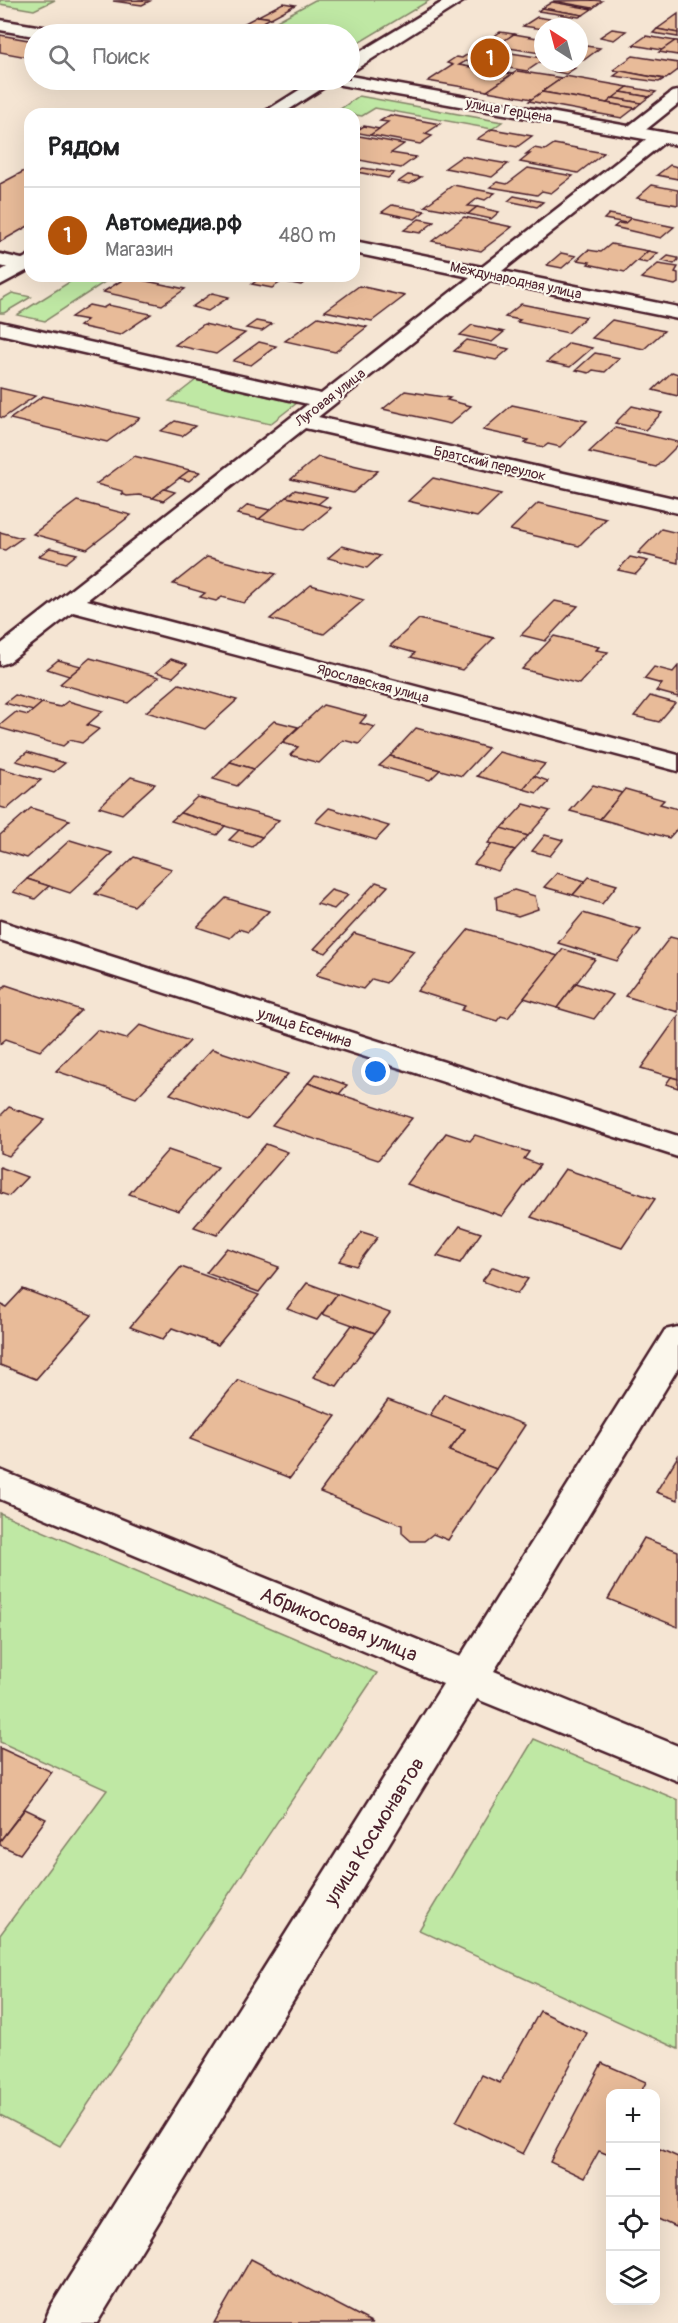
<!DOCTYPE html>
<html lang="ru">
<head>
<meta charset="utf-8">
<style>
	body { margin:0; font-family:Pangolin,sans-serif; background:#f2f2f2; color:#202124 }
	.controls { position:absolute; right:18px; bottom:18px; display:grid; overflow:hidden; border-radius:12px; box-shadow:0 6px 24px #0002 }
	.controls button { width:54px; height:54px; display:grid; place-items:center; padding:0; border:0; border-bottom:2px solid #e0e0e0; background:#fff; color:#202124; font:30px sans-serif }
	.compass { position:absolute; left:534px; top:18px; width:54px; height:54px; border-radius:50%; background:#fff; box-shadow:0 6px 24px #0002; rotate:324deg }
	.you { position:absolute; left:376px; top:1072px; width:21px; height:21px; margin:-15px; border:4px solid #fff; border-radius:50%; background:#1a73e8; box-shadow:0 0 0 9px #1a73e833 }
	.badge { display:grid; place-items:center; width:39px; height:39px; border-radius:50%; background:#b45309; color:#fff; font-size:20px; font-weight:700 }
	.pin { position:absolute; translate:-50% -50%; border:3px solid #fff; box-shadow:0 2px 6px #0006 }
	.list { margin:0; padding:0; list-style:none }
	h2 { display:flex; justify-content:space-between; align-items:center; height:78px; margin:0; padding:0 24px; font-size:26px }
	h2 small { font-size:20px; font-weight:400; color:#757577 }
	.list li { display:grid; grid-template-columns:39px 1fr auto; gap:18px; align-items:center; box-sizing:border-box; height:96px; padding:0 24px; border-top:2px solid #e0e0e0 }
	.list b { display:block; font-size:22px; white-space:nowrap }
	.list p { margin:0; font-size:20px; white-space:nowrap; color:#757577 }
	.list em { font-size:20px; font-style:normal; color:#757577 }
	.icon { flex:none; width:33px; height:33px; fill:none; stroke:currentColor; stroke-width:2; stroke-linecap:round; stroke-linejoin:round }
	.map { position:relative; flex:none; width:678px; height:2323px; overflow:hidden }
	.search { position:absolute; background:#fff; box-shadow:0 6px 24px #0002; left:24px; top:24px; width:336px; height:66px; display:flex; align-items:center; gap:15px; box-sizing:border-box; padding:0 21px; border-radius:33px; color:#757577; font-size:22px }
	.panel { position:absolute; background:#fff; box-shadow:0 6px 24px #0002; left:24px; top:108px; width:336px; height:174px; border-radius:18px }
	.map>svg:first-child { display:block }
	.green { fill:#bfe8a4; stroke:#848468; stroke-width:1.5 }
	.building { fill:#e8bb99; stroke:#4a1f2b; stroke-width:1.5 }
	.lines { fill:none; stroke-linecap:round; stroke-linejoin:round }
	.minor-casing { stroke:#4a1f2b; stroke-width:5 }
	.tertiary-casing { stroke:#4a1f2b; stroke-width:5 }
	.minor { fill:#fbf7ec; fill-rule:evenodd }
	.tertiary { fill:#fbf7ec; fill-rule:evenodd }
	.labels { text-anchor:middle; stroke-width:4.5; stroke-linejoin:round; paint-order:stroke }
	.far-street-label { font-size:14px; fill:#4a1f2b; stroke:#fbf7ec }
	.street-label { font-size:16px; fill:#4a1f2b; stroke:#fbf7ec }
	.near-street-label { font-size:20px; fill:#4a1f2b; stroke:#fbf7ec }
</style>
</head>
<body>
<div class="map">
<svg width="678" height="2323" viewBox="0 0 678 2323">
	<rect width="100%" height="100%" fill="#f5e5d3"/>
	<filter id="ink" filterUnits="userSpaceOnUse"><feTurbulence type="fractalNoise" baseFrequency=".0167" numOctaves="2"/><feDisplacementMap in="SourceGraphic" scale="12" xChannelSelector="R" yChannelSelector="G"/><feConvolveMatrix kernelMatrix="1 2 1 2 8 2 1 2 1" color-interpolation-filters="sRGB"/></filter>
	<g filter="url(#ink)">
		<g class="green">
			<polygon points="0,0 55,0 34,10 0,4"/>
			<polygon points="315,0 430,0 350,48 350,34 253,34"/>
			<polygon points="359,96 502,122 492,129 375,108 362,116 336,112"/>
			<polygon points="79,276 114,276 45,321 17,315"/>
			<polygon points="12,293 31,297 4,313 0,313 0,300"/>
			<polygon points="196,380 297,403 270,424 169,401"/>
			<polygon points="0,1513 377,1673 60,2146 0,2115 0,1935 107,1790 0,1742"/>
			<polygon points="534,1739 678,1800 678,2049 419,1930"/>
		</g>
		<g class="building">
			<polygon points="141,0 150,1 142,5 113,1"/>
			<polygon points="594,0 602,1 593,8 553,1"/>
			<polygon points="552,2 592,9 583,15 542,8"/>
			<polygon points="283,3 295,5 271,18 258,16"/>
			<polygon points="542,8 583,15 579,17 538,11"/>
			<polygon points="678,14 678,33 657,29"/>
			<polygon points="258,16 271,18 252,28 239,26"/>
			<polygon points="537,17 574,23 568,27 543,27 543,29 523,26"/>
			<polygon points="612,29 626,31 614,40 600,37"/>
			<polygon points="657,29 678,33 678,37 653,33"/>
			<polygon points="500,32 514,34 503,42 489,40"/>
			<polygon points="514,34 543,39 543,51 540,53 496,46"/>
			<polygon points="0,35 34,41 34,53 27,57 0,52"/>
			<polygon points="646,36 675,41 662,50 633,45"/>
			<polygon points="675,41 678,41 678,55 659,52"/>
			<polygon points="476,45 508,50 504,53 473,47"/>
			<polygon points="579,45 600,48 584,60 579,59"/>
			<polygon points="478,48 543,58 543,60 527,71 466,61 459,65 512,74 487,91 428,81 453,65 447,63 456,57 462,58"/>
			<polygon points="633,56 678,63 678,70 666,79 613,70"/>
			<polygon points="561,65 575,68 566,74 552,71"/>
			<polygon points="517,71 562,78 532,99 487,91"/>
			<polygon points="621,71 647,76 664,79 659,82 614,76"/>
			<polygon points="565,76 628,87 607,103 542,92"/>
			<polygon points="145,80 188,80 177,86"/>
			<polygon points="628,87 656,92 649,97 621,92"/>
			<polygon points="542,92 607,103 635,108 622,118 529,101"/>
			<polygon points="621,92 649,97 641,103 613,98"/>
			<polygon points="613,98 641,103 635,108 607,103"/>
			<polygon points="390,115 440,124 425,134 432,136 420,144 370,135 388,122 380,121"/>
			<polygon points="364,126 379,129 370,135 354,132"/>
			<polygon points="492,129 532,136 517,147 477,139"/>
			<polygon points="359,136 404,144 391,153 416,157 401,168 354,159 354,139"/>
			<polygon points="554,144 604,153 578,173 520,162 530,154 526,154 534,148 545,150"/>
			<polygon points="462,156 508,164 492,177 445,168"/>
			<polygon points="670,165 678,167 678,179 657,175"/>
			<polygon points="30,168 30,225 0,242 0,184"/>
			<polygon points="363,168 394,173 388,178 357,172"/>
			<polygon points="528,168 573,176 551,193 542,191 537,195 490,187 497,182 507,184"/>
			<polygon points="408,175 421,177 410,184 398,182"/>
			<polygon points="453,185 495,193 485,200 478,198 468,206 477,207 468,214 425,206"/>
			<polygon points="652,185 678,190 678,205 637,198"/>
			<polygon points="514,196 543,202 537,207 508,201"/>
			<polygon points="392,205 425,211 415,219 382,212"/>
			<polygon points="477,207 499,212 491,219 468,214"/>
			<polygon points="609,214 631,218 626,223 604,219"/>
			<polygon points="464,217 512,227 481,251 432,241"/>
			<polygon points="631,218 674,227 661,238 614,227 619,223 624,224"/>
			<polygon points="419,219 434,222 420,233 404,230"/>
			<polygon points="611,244 648,251 625,272 588,264 590,262 577,260 588,250 601,252"/>
			<polygon points="648,251 658,253 647,263 637,261"/>
			<polygon points="561,253 576,256 562,268 547,265"/>
			<polygon points="668,256 678,258 678,260 674,264 662,261"/>
			<polygon points="658,264 678,267 675,272 678,273 678,283 675,285 641,278"/>
			<polygon points="255,276 314,276 301,285"/>
			<polygon points="127,277 185,289 162,305 103,292"/>
			<polygon points="262,277 281,282 272,288 252,284"/>
			<polygon points="359,286 405,296 372,321 325,311"/>
			<polygon points="212,293 229,297 208,311 192,307"/>
			<polygon points="521,304 586,317 568,333 517,322 520,320 505,317"/>
			<polygon points="89,305 103,308 108,305 151,314 120,335 79,326 87,320 71,317"/>
			<polygon points="318,317 367,327 335,352 285,341"/>
			<polygon points="612,320 664,331 644,349 592,338"/>
			<polygon points="256,321 272,324 262,331 246,328"/>
			<polygon points="204,324 245,333 216,354 175,345"/>
			<polygon points="472,325 504,332 492,342 460,335"/>
			<polygon points="467,340 509,349 496,360 454,351"/>
			<polygon points="259,342 276,346 251,365 233,361"/>
			<polygon points="569,343 592,348 570,367 547,362"/>
			<polygon points="595,353 620,358 605,372 593,370 589,373 576,370"/>
			<polygon points="672,372 678,374 678,396 653,390"/>
			<polygon points="0,388 35,396 3,418 0,417"/>
			<polygon points="405,391 450,398 447,400 471,406 450,424 383,409"/>
			<polygon points="43,396 140,418 107,442 10,419"/>
			<polygon points="512,405 587,421 560,447 548,444 544,447 525,443 528,440 483,430"/>
			<polygon points="632,406 662,413 645,430 615,423"/>
			<polygon points="175,421 195,426 182,436 161,431"/>
			<polygon points="615,428 678,442 678,445 656,467 589,452"/>
			<polygon points="134,456 190,470 153,498 139,495 127,496 122,494 122,491 96,484"/>
			<polygon points="318,457 378,471 353,493 291,479"/>
			<polygon points="190,470 200,472 189,481 179,478"/>
			<polygon points="433,478 501,494 477,517 408,501"/>
			<polygon points="164,489 175,492 163,501 153,498"/>
			<polygon points="295,490 327,497 318,504 286,497"/>
			<polygon points="286,497 318,504 331,508 304,530 259,519"/>
			<polygon points="77,501 131,515 87,549 33,534"/>
			<polygon points="538,503 606,519 579,546 510,530"/>
			<polygon points="248,505 270,510 259,519 237,514"/>
			<polygon points="661,529 678,533 678,563 638,553"/>
			<polygon points="0,532 22,538 5,550 0,549"/>
			<polygon points="342,546 380,556 367,568 328,558"/>
			<polygon points="50,548 77,554 66,563 39,556"/>
			<polygon points="207,557 276,574 244,603 222,597 216,601 200,597 205,593 173,584"/>
			<polygon points="630,557 648,561 636,574 618,570"/>
			<polygon points="311,585 364,600 324,634 270,619"/>
			<polygon points="555,601 578,606 545,641 521,635"/>
			<polygon points="419,619 494,638 462,670 411,657 415,653 390,646"/>
			<polygon points="554,636 599,647 596,650 608,652 579,684 522,669"/>
			<polygon points="90,658 159,677 128,703 60,684"/>
			<polygon points="171,659 187,664 173,677 156,672"/>
			<polygon points="58,660 81,666 69,676 47,669"/>
			<polygon points="678,666 678,697 656,691 662,684 644,679 654,667 673,672"/>
			<polygon points="179,684 237,700 205,729 146,712"/>
			<polygon points="15,695 42,703 33,711 5,703"/>
			<polygon points="650,696 675,703 659,722 634,716"/>
			<polygon points="68,701 103,711 87,725 99,729 82,743 70,740 63,746 0,728 0,725 16,712 28,715 42,703 60,707"/>
			<polygon points="323,705 366,716 360,723 375,727 359,744 343,740 319,763 290,755 298,747 282,743"/>
			<polygon points="274,721 298,727 254,769 230,762"/>
			<polygon points="416,728 488,748 462,776 390,756"/>
			<polygon points="27,752 65,763 54,772 16,761"/>
			<polygon points="499,752 545,764 523,789 477,776"/>
			<polygon points="390,756 440,770 430,780 379,766"/>
			<polygon points="230,762 254,769 237,786 213,779"/>
			<polygon points="0,768 41,780 7,809 0,807"/>
			<polygon points="534,776 548,781 537,793 523,789"/>
			<polygon points="131,777 155,784 122,814 99,807"/>
			<polygon points="593,785 622,793 600,819 570,811"/>
			<polygon points="625,789 664,800 660,804 678,809 678,828 669,838 600,819"/>
			<polygon points="197,797 279,820 262,837 180,813"/>
			<polygon points="524,804 550,811 528,836 501,829"/>
			<polygon points="31,808 70,820 27,858 0,850 0,835"/>
			<polygon points="329,808 389,826 376,840 315,822"/>
			<polygon points="180,813 225,826 217,835 171,821"/>
			<polygon points="501,828 528,836 515,850 488,843"/>
			<polygon points="239,830 262,837 252,847 229,840"/>
			<polygon points="545,835 563,840 550,856 532,851"/>
			<polygon points="70,840 113,853 70,893 27,879"/>
			<polygon points="492,844 515,850 498,871 474,864"/>
			<polygon points="134,857 172,869 134,906 95,894"/>
			<polygon points="557,873 585,881 573,895 544,887"/>
			<polygon points="589,877 617,885 602,904 573,895"/>
			<polygon points="27,879 49,886 35,899 13,892"/>
			<polygon points="376,882 388,886 326,953 314,949"/>
			<polygon points="331,890 348,895 334,909 317,904"/>
			<polygon points="514,890 535,896 538,909 518,916 497,910 496,897"/>
			<polygon points="226,898 269,911 248,932 239,929 230,938 197,927"/>
			<polygon points="583,913 641,930 617,961 558,943"/>
			<polygon points="469,929 558,956 508,1018 501,1016 497,1021 461,1010 465,1006 417,991"/>
			<polygon points="354,933 414,951 386,983 372,979 363,989 316,975"/>
			<polygon points="670,937 678,939 678,1012 625,996"/>
			<polygon points="563,949 595,959 557,1008 524,998"/>
			<polygon points="576,983 613,995 594,1019 557,1008"/>
			<polygon points="6,985 81,1010 40,1051 6,1039 0,1044 0,991"/>
			<polygon points="678,1016 678,1079 641,1068"/>
			<polygon points="140,1025 190,1041 136,1098 56,1071 97,1030 126,1039"/>
			<polygon points="212,1049 288,1074 247,1120 170,1094"/>
			<polygon points="316,1074 347,1085 339,1094 308,1083"/>
			<polygon points="671,1077 678,1079 678,1088 666,1084"/>
			<polygon points="308,1083 339,1094 412,1118 378,1160 272,1125"/>
			<polygon points="9,1107 45,1120 9,1156 0,1153 0,1116"/>
			<polygon points="446,1133 470,1141 475,1135 529,1152 524,1159 540,1165 502,1216 407,1184"/>
			<polygon points="266,1144 288,1152 217,1235 194,1227"/>
			<polygon points="168,1150 218,1167 179,1211 129,1194"/>
			<polygon points="0,1167 27,1177 9,1196 0,1193"/>
			<polygon points="565,1169 655,1199 622,1248 531,1217"/>
			<polygon points="460,1226 481,1233 460,1263 437,1256"/>
			<polygon points="362,1232 378,1237 356,1266 339,1261"/>
			<polygon points="227,1248 279,1267 259,1292 206,1273"/>
			<polygon points="181,1267 259,1295 218,1345 172,1328 163,1339 130,1327"/>
			<polygon points="493,1267 528,1279 517,1294 482,1281"/>
			<polygon points="307,1283 337,1294 317,1320 287,1309"/>
			<polygon points="23,1289 92,1315 36,1379 0,1365 0,1304 6,1307"/>
			<polygon points="337,1294 390,1313 375,1333 322,1314"/>
			<polygon points="352,1325 375,1333 337,1386 313,1377"/>
			<polygon points="238,1380 336,1416 290,1478 190,1439"/>
			<polygon points="444,1394 525,1425 496,1469 449,1451 465,1429 429,1416"/>
			<polygon points="388,1400 465,1429 449,1451 496,1469 448,1540 433,1534 424,1541 411,1541 402,1533 402,1525 320,1492"/>
			<polygon points="678,1456 678,1500 656,1492"/>
			<polygon points="644,1538 678,1551 678,1627 608,1599"/>
			<polygon points="0,1748 52,1772 0,1841"/>
			<polygon points="25,1809 46,1819 20,1854 0,1845 0,1841"/>
			<polygon points="540,2011 587,2033 523,2154 456,2122 482,2075 500,2083"/>
			<polygon points="602,2063 646,2082 640,2094 610,2094 610,2152 609,2155 599,2151 584,2178 550,2162"/>
			<polygon points="660,2149 678,2157 678,2220 675,2227 656,2218 656,2159"/>
			<polygon points="251,2259 373,2323 214,2323"/>
		</g>
		<g class="lines">
			<g class="minor-casing">
				<g id="minor">
					<polygon points="678,91 678,104 638,136 626,136 623,132 626,128 672,92"/>
					<polygon points="660,132 666,133 669,137 666,141 502,271 678,307 678,319 490,281 318,417 678,499 678,513 305,428 87,600 678,755 678,771 73,612 9,662 0,665 0,645 308,404 0,334 0,322 321,394 470,277 354,253 354,241 482,267 654,133"/>
					<polygon points="0,254 30,261 30,269 23,271 0,266"/>
					<polygon points="0,921 678,1136 678,1157 0,940"/>
					<polygon points="678,1327 678,1368 494,1671 678,1746 678,1781 477,1699 97,2323 44,2323 51,2306 443,1684 0,1499 0,1470 460,1657 665,1330"/>
				</g>
			</g>
			<g class="tertiary-casing">
				<g id="tertiary">
					<polygon points="446,0 465,0 356,69 350,70 350,58"/>
					<polygon points="0,20 55,29 63,34 34,36 0,30"/>
					<polygon points="350,76 678,135 678,145 341,85 334,81 282,114 261,114 315,80 350,80"/>
					<polygon points="30,255 30,269 0,285 0,271"/>
				</g>
			</g>
			<use href="#minor" class="minor"/>
			<use href="#tertiary" class="tertiary"/>
		</g>
	</g>
	<g class="labels">
		<g class="far-street-label">
			<text transform="translate(509 110) rotate(10)" y="5">улица Герцена</text>
			<text transform="translate(516 280) rotate(12)" y="5">Международная улица</text>
			<text transform="translate(330 397) rotate(-38)" y="5">Луговая улица</text>
			<text transform="translate(490 463) rotate(13)" y="5">Братский переулок</text>
			<text transform="translate(373 683) rotate(15)" y="5">Ярославская улица</text>
		</g>
		<g class="street-label">
			<text transform="translate(305 1027) rotate(18)" y="6">улица Есенина</text>
		</g>
		<g class="near-street-label">
			<text transform="translate(339 1624) rotate(22)" y="7">Абрикосовая улица</text>
			<text transform="translate(374 1831) rotate(-58)" y="7">улица Космонавтов</text>
		</g>
	</g>
</svg>
<div class="controls">
<button>+</button>
<button>−</button>
<button><svg class="icon" aria-label="locate" viewBox="0 0 24 24"><circle cx="12" cy="12" r="6"/><path d="M12 2v4M12 18v4M2 12h4M18 12h4"/></svg></button>
<button><svg class="icon" aria-label="layers" viewBox="0 0 24 24"><path d="M12 4l9 5-9 5-9-5zM3 14l9 5 9-5"/></svg></button>
</div>
<svg class="compass" viewBox="-18 -18 36 36"><path d="M0-13l5 13h-10z" fill="#e53935"/><path d="M0 13l5-13h-10z" fill="#757577"/></svg>
<div class="you"></div>
<div class="pin badge" style="left:490px;top:58px">1</div>
<div class="search"><svg class="icon" aria-label="search" viewBox="0 0 24 24"><circle cx="10" cy="10" r="6"/><path d="M15 15l6 6"/></svg>Поиск</div>
<section class="panel">
<h2>Рядом<small></small></h2>
<ul class="list">
<li><span class="badge">1</span><div><b>Автомедиа.рф</b><p>Магазин</p></div><em>480 m</em></li>
</ul>
</section>
</div>
</body>
</html>
